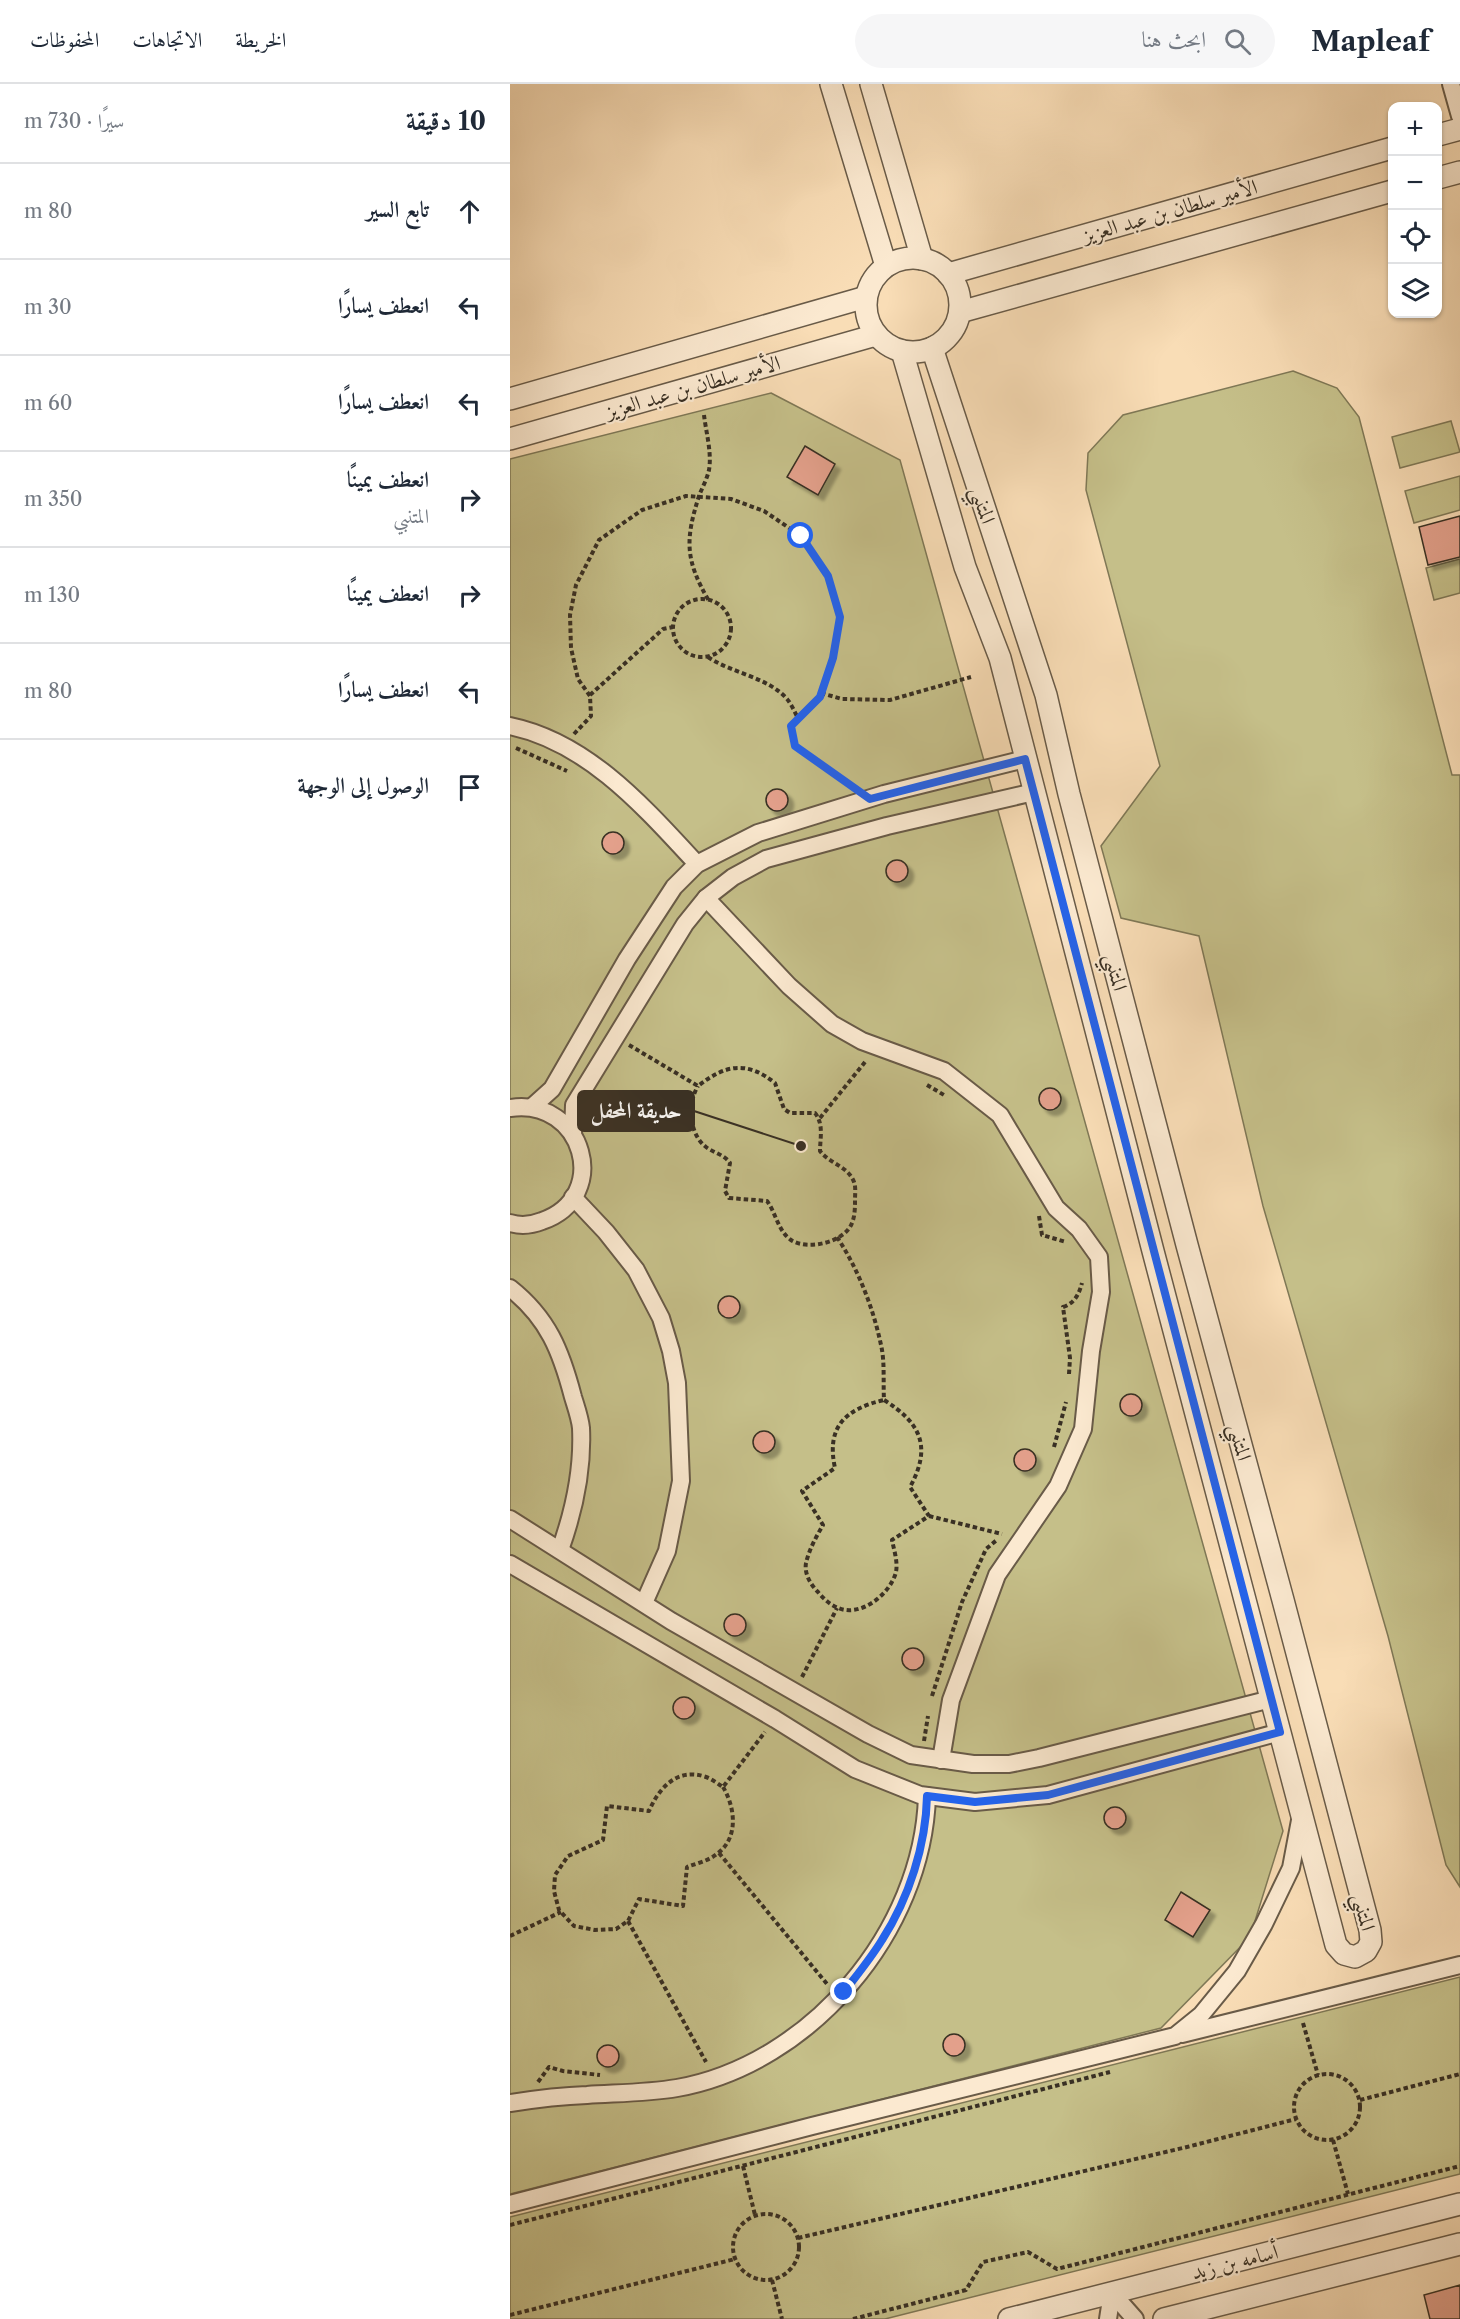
<!DOCTYPE html>
<html lang="ar">
<head>
<meta charset="utf-8">
<style>
	body { margin:0; font-family:"Libre Caslon Text",Amiri,serif; background:#f6f6f7; color:#1f2937; direction:rtl }
	.controls { position:absolute; right:18px; top:18px; display:grid; overflow:hidden; border-radius:12px; box-shadow:0 2px 4px #0004 }
	.controls button { width:54px; height:54px; display:grid; place-items:center; padding:0; border:0; border-bottom:2px solid #e0e1e3; background:#fff; color:#1f2937; font:30px sans-serif }
	.stop { position:absolute; width:18px; height:18px; margin:-14px; border:4px solid #2563eb; border-radius:50%; background:#fff }
	.stop.end { background:#2563eb; border-color:#fff; box-shadow:0 2px 6px #0008 }
	.list { margin:0; padding:0; list-style:none }
	h2 { display:flex; justify-content:space-between; align-items:center; height:78px; margin:0; padding:0 24px; font-size:26px }
	h2 small { font-size:20px; font-weight:400; color:#747a83 }
	.list li { display:grid; grid-template-columns:39px 1fr auto; gap:18px; align-items:center; box-sizing:border-box; height:96px; padding:0 24px; border-top:2px solid #e0e1e3 }
	.list b { display:block; font-size:22px; white-space:nowrap }
	.list p { margin:0; font-size:20px; white-space:nowrap; color:#747a83 }
	.list em { font-size:20px; font-style:normal; color:#747a83 }
	.icon { flex:none; width:33px; height:33px; fill:none; stroke:currentColor; stroke-width:2; stroke-linecap:round; stroke-linejoin:round }
	.map { position:relative; flex:none; width:950px; height:2235px; overflow:hidden; direction:ltr }
	header { display:flex; align-items:center; gap:36px; box-sizing:border-box; height:84px; padding:0 30px; background:#fff; border-bottom:2px solid #e0e1e3 }
	header strong { font-size:28px }
	nav { display:flex; gap:33px; margin-inline-start:auto; font-size:21px }
	.search { width:420px; height:54px; background:#f6f6f7; display:flex; align-items:center; gap:15px; box-sizing:border-box; padding:0 21px; border-radius:33px; color:#747a83; font-size:22px }
	main { display:flex }
	aside { flex:1; background:#fff }
	.map>svg:first-child { display:block }
	.green { fill:#c5bf89; stroke:#7f7856; stroke-width:1.5 }
	.building { fill:#e3a08b; stroke:#393024; stroke-width:1.5; filter:url(#shadow) }
	.lines { fill:none; stroke-linecap:round; stroke-linejoin:round }
	.minor-casing { stroke:#695b48; stroke-width:20 }
	.tertiary-casing { stroke:#695b48; stroke-width:24 }
	.path { stroke:#393024; stroke-width:4; stroke-dasharray:4.5 3; stroke-linecap:butt }
	.minor { stroke:#fbe9d0; stroke-width:16 }
	.tertiary { stroke:#fbe9d0; stroke-width:21 }
	.route { stroke:#2563eb; stroke-width:8 }
	.labels { text-anchor:middle; stroke-width:4.5; stroke-linejoin:round; paint-order:stroke }
	.street-label { font-size:21px; fill:#393024; stroke:#fbe9d0 }
	.leader { fill:none; stroke:#393024; stroke-width:2 }
	.callout-dot { fill:#393024; stroke:#fbe9d0; stroke-width:2 }
	.callout { fill:#393024; stroke:#393024; stroke-width:2 }
	.callout-label { font-size:22px; text-anchor:middle; font-weight:bold; fill:#fff }
</style>
</head>
<body>
<header>
<strong>Mapleaf</strong>
<div class="search"><svg class="icon" aria-label="search" viewBox="0 0 24 24"><circle cx="10" cy="10" r="6"/><path d="M15 15l6 6"/></svg>ابحث هنا</div>
<nav><a>الخريطة</a><a>الاتجاهات</a><a>المحفوظات</a></nav>
</header>
<main>
<div class="map">
<svg width="950" height="2235" viewBox="0 0 950 2235">
	<defs>
		<filter id="shadow"><feDropShadow dx="5.5" dy="5.5" stdDeviation="1.5" flood-color="#0004"/></filter>
	</defs>
	<rect width="100%" height="100%" fill="#f9ddb6"/>
	<filter id="stains"><feTurbulence type="fractalNoise" baseFrequency=".00333" numOctaves="4"/><feColorMatrix values="0 0 0 0 .2 0 0 0 0 .09 0 0 0 0 .02 0 0 0 .5 -.17"/></filter>
	<radialGradient id="worn" r=".72"><stop offset=".6" stop-color="#630" stop-opacity="0"/><stop offset="1" stop-color="#630" stop-opacity=".3"/></radialGradient>
	<g class="green">
		<polygon points="783,287 827,304 849,333 942,691 950,691 950,1803 936,1781 878,1552 753,1122 689,852 611,834 591,762 650,682 576,406 578,369 613,331"/>
		<polygon points="261,309 390,376 773,1747 740,1853 651,1944 0,2110 0,375"/>
		<polygon points="941,337 950,368 890,384 882,353"/>
		<polygon points="950,392 950,426 904,439 895,407"/>
		<polygon points="950,475 950,509 924,516 916,484"/>
		<polygon points="950,1893 950,2090 375,2235 0,2235 0,2133"/>
	</g>
	<g class="building">
		<polygon points="295,362 325,380 308,411 277,393"/>
		<polygon points="950,432 950,473 918,481 909,443"/>
		<circle cx="267" cy="716" r="11"/>
		<circle cx="103" cy="759" r="11"/>
		<circle cx="387" cy="787" r="11"/>
		<circle cx="540" cy="1015" r="11"/>
		<circle cx="219" cy="1223" r="11"/>
		<circle cx="621" cy="1321" r="11"/>
		<circle cx="254" cy="1358" r="11"/>
		<circle cx="515" cy="1376" r="11"/>
		<circle cx="225" cy="1541" r="11"/>
		<circle cx="403" cy="1575" r="11"/>
		<circle cx="174" cy="1624" r="11"/>
		<circle cx="605" cy="1734" r="11"/>
		<polygon points="671,1808 700,1826 683,1853 655,1836"/>
		<circle cx="444" cy="1961" r="11"/>
		<circle cx="98" cy="1972" r="11"/>
		<polygon points="950,2201 950,2235 920,2235 914,2211"/>
	</g>
	<g class="lines">
		<g class="minor-casing">
			<g id="minor">
				<polyline points="941,0 950,32"/>
				<path d="M0,642c78,16 135,82 187,138"/>
				<polyline points="196,814 279,902 322,940 352,957 434,987 490,1031 546,1124 569,1145 589,1173 591,1208 581,1267 573,1345 548,1402 487,1491 441,1616 431,1676"/>
				<polyline points="22,1023 42,1005 117,875 164,803 187,780 248,749 374,710 515,675"/>
				<path d="M0,1024c74,-11 102,89 32,113 -10,4 -22,5 -32,2"/>
				<polyline points="63,1050 64,1021 175,840 196,814 223,793 256,775 377,742 524,708"/>
				<polyline points="63,1113 96,1148 126,1186 151,1234 161,1267 167,1299 171,1397 157,1467 134,1519"/>
				<path d="M0,1204c38,30 51,63 63,109 3,10 7,21 8,31 2,42 -7,83 -21,122"/>
				<polyline points="0,1435 161,1537 358,1650 401,1671 463,1680 499,1680 529,1674 761,1615"/>
				<polyline points="0,1480 265,1635 345,1685 410,1711 465,1718 538,1711 770,1648"/>
				<polyline points="672,1950 950,1881"/>
				<path d="M0,2019c26,-4 51,-7 77,-8 30,-2 60,-2 90,-7 134,-24 246,-157 250,-292"/>
				<polyline points="0,2120 302,2042 665,1952 691,1931 727,1887 754,1840 781,1784 791,1731"/>
				<polyline points="602,2209 625,2235"/>
				<polyline points="598,2235 602,2209"/>
			</g>
		</g>
		<g class="tertiary-casing">
			<g id="tertiary">
				<polyline points="321,0 376,182"/>
				<polyline points="361,0 412,175"/>
				<polyline points="928,51 950,45"/>
				<polyline points="928,94 950,88"/>
				<circle cx="403" cy="221" r="47"/>
				<polyline points="438,190 882,64"/>
				<polyline points="450,228 882,107"/>
				<polyline points="392,267 455,483 490,574 643,1167 826,1861 834,1870 845,1873 856,1867 861,1858 860,1846 773,1516 677,1161 559,710 536,611 422,264"/>
				<polyline points="0,315 356,213"/>
				<polyline points="0,355 366,251"/>
				<polyline points="499,2235 950,2120"/>
				<polyline points="654,2235 950,2160"/>
			</g>
		</g>
		<g class="path">
			<path d="M194,331c2,17 8,38 5,55 -2,9 -7,18 -10,26 -14,44 -14,64 10,105"/>
			<circle cx="192" cy="544" r="29"/>
			<path d="M198,573c23,16 60,20 79,42 5,6 8,14 12,21"/>
			<polyline points="311,609 332,615 380,616 461,593"/>
			<polyline points="80,611 153,545 163,543"/>
			<polyline points="64,650 81,632 80,612 68,595 61,564 60,531 66,501 89,456 132,426 176,412 221,415 254,427 291,452 318,493 330,533 323,574 310,613 281,642 285,662 341,702"/>
			<polyline points="6,664 57,687"/>
			<path d="M119,961l69,41c27,-21 48,-26 77,-3l9,26 6,4h25c9,11 5,26 5,38 10,13 28,15 34,31 2,5 1,12 1,18 0,7 0,16 -3,23 -7,19 -44,28 -61,17 -13,-9 -15,-27 -24,-39l-38,-3 -4,-7 5,-28c-5,-8 -16,-10 -24,-16 -17,-13 -19,-43 -8,-61"/>
			<polyline points="417,1001 434,1011"/>
			<polyline points="310,1034 355,978"/>
			<polyline points="529,1132 532,1151 556,1158"/>
			<path d="M327,1153c21,32 36,70 44,108 4,17 2,37 3,55 37,23 48,47 26,87l19,29 -37,24c2,10 6,22 4,32 -6,23 -37,47 -60,35 -7,-3 -13,-9 -18,-15 -7,-7 -14,-18 -12,-29 3,-13 10,-26 17,-38l-21,-34 33,-23c-9,-41 10,-59 49,-68"/>
			<path d="M559,1290l1,-16 -7,-51c12,-4 16,-13 19,-24"/>
			<polyline points="544,1363 556,1318"/>
			<polyline points="419,1432 492,1450"/>
			<polyline points="292,1593 327,1524"/>
			<polyline points="422,1612 452,1518 476,1465 488,1455"/>
			<polyline points="414,1657 418,1632"/>
			<path d="M213,1703c12,20 16,50 -5,66 -9,8 -21,10 -31,14l-4,39 -44,-7 -11,22 -12,8 -21,1 -21,-4 -15,-16 -5,-19 1,-16 13,-19 35,-16 4,-34 42,5c10,-23 28,-44 57,-34 6,2 12,7 17,10l42,-55"/>
			<polyline points="209,1769 317,1900"/>
			<polyline points="118,1837 196,1978"/>
			<polyline points="0,1852 51,1828"/>
			<polyline points="793,1939 808,1991"/>
			<circle cx="817" cy="2023" r="33"/>
			<polyline points="28,1998 39,1983 53,1987 90,1991"/>
			<polyline points="850,2016 950,1990"/>
			<polyline points="823,2056 838,2110"/>
			<polyline points="233,2082 245,2131"/>
			<circle cx="256" cy="2163" r="33"/>
			<polyline points="0,2141 600,1988"/>
			<polyline points="288,2154 677,2063 786,2035"/>
			<polyline points="262,2196 272,2235"/>
			<polyline points="0,2231 225,2175"/>
			<polyline points="343,2235 456,2206 473,2178 518,2168 547,2185 950,2082"/>
		</g>
		<use href="#minor" class="minor"/>
		<use href="#tertiary" class="tertiary"/>
	</g>
	<g class="lines">
		<path class="route" d="M291,452l27,40 12,41 -7,41 -13,39 -29,29 4,20 75,53 155,-40 255,973 -232,63 -73,7 -48,-6c-1,49 -18,102 -45,144 -11,18 -25,35 -38,52"/>
	</g>
	<g class="labels">
		<g class="street-label">
			<text transform="translate(660 127) rotate(-16)" y="7">الأمير سلطان بن عبد العزيز</text>
			<text transform="translate(183 303) rotate(-16)" y="7">الأمير سلطان بن عبد العزيز</text>
			<text transform="translate(473 421) rotate(72)" y="7">المتنبي</text>
			<text transform="translate(606 888) rotate(76)" y="7">المتنبي</text>
			<text transform="translate(730 1358) rotate(75)" y="7">المتنبي</text>
			<text transform="translate(854 1828) rotate(76)" y="7">المتنبي</text>
			<text transform="translate(725 2178) rotate(-14)" y="7">أسامه بن زيد</text>
		</g>
	</g>
	<path class="leader" d="M291 1062L184 1027"/>
	<circle class="callout-dot" cx="291" cy="1062" r="6"/>
	<rect class="callout" x="68" y="1007" width="116" height="40" rx="6"/>
	<g class="callout-label">
		<text x="126" y="1034">حديقة المحفل</text>
	</g>
	<rect width="100%" height="100%" filter="url(#stains)"/>
	<rect width="100%" height="100%" fill="url(#worn)"/>
</svg>
<div class="controls">
<button>+</button>
<button>−</button>
<button><svg class="icon" aria-label="locate" viewBox="0 0 24 24"><circle cx="12" cy="12" r="6"/><path d="M12 2v4M12 18v4M2 12h4M18 12h4"/></svg></button>
<button><svg class="icon" aria-label="layers" viewBox="0 0 24 24"><path d="M12 4l9 5-9 5-9-5zM3 14l9 5 9-5"/></svg></button>
</div>
<div class="stop" style="left:291px;top:452px"></div>
<div class="stop end" style="left:334px;top:1908px"></div>
</div>
<aside>
<h2>10 دقيقة<small>سيرًا · 730 m</small></h2>
<ul class="list">
<li><svg class="icon" aria-label="ahead" viewBox="0 0 24 24"><path d="M12 20V5M6 11l6-6 6 6"/></svg><div><b>تابع السير</b></div><em>80 m</em></li>
<li><svg class="icon" aria-label="left" viewBox="0 0 24 24"><path d="M17 20v-9H6M10 6l-5 5 5 5"/></svg><div><b>انعطف يسارًا</b></div><em>30 m</em></li>
<li><svg class="icon" aria-label="left" viewBox="0 0 24 24"><path d="M17 20v-9H6M10 6l-5 5 5 5"/></svg><div><b>انعطف يسارًا</b></div><em>60 m</em></li>
<li><svg class="icon" aria-label="right" viewBox="0 0 24 24"><path d="M7 20v-9h11M14 6l5 5-5 5"/></svg><div><b>انعطف يمينًا</b><p>المتنبي</p></div><em>350 m</em></li>
<li><svg class="icon" aria-label="right" viewBox="0 0 24 24"><path d="M7 20v-9h11M14 6l5 5-5 5"/></svg><div><b>انعطف يمينًا</b></div><em>130 m</em></li>
<li><svg class="icon" aria-label="left" viewBox="0 0 24 24"><path d="M17 20v-9H6M10 6l-5 5 5 5"/></svg><div><b>انعطف يسارًا</b></div><em>80 m</em></li>
<li><svg class="icon" aria-label="arrive" viewBox="0 0 24 24"><path d="M6 21V4h12l-3 4 3 4H6"/></svg><div><b>الوصول إلى الوجهة</b></div></li>
</ul>
</aside>
</main>
</body>
</html>
